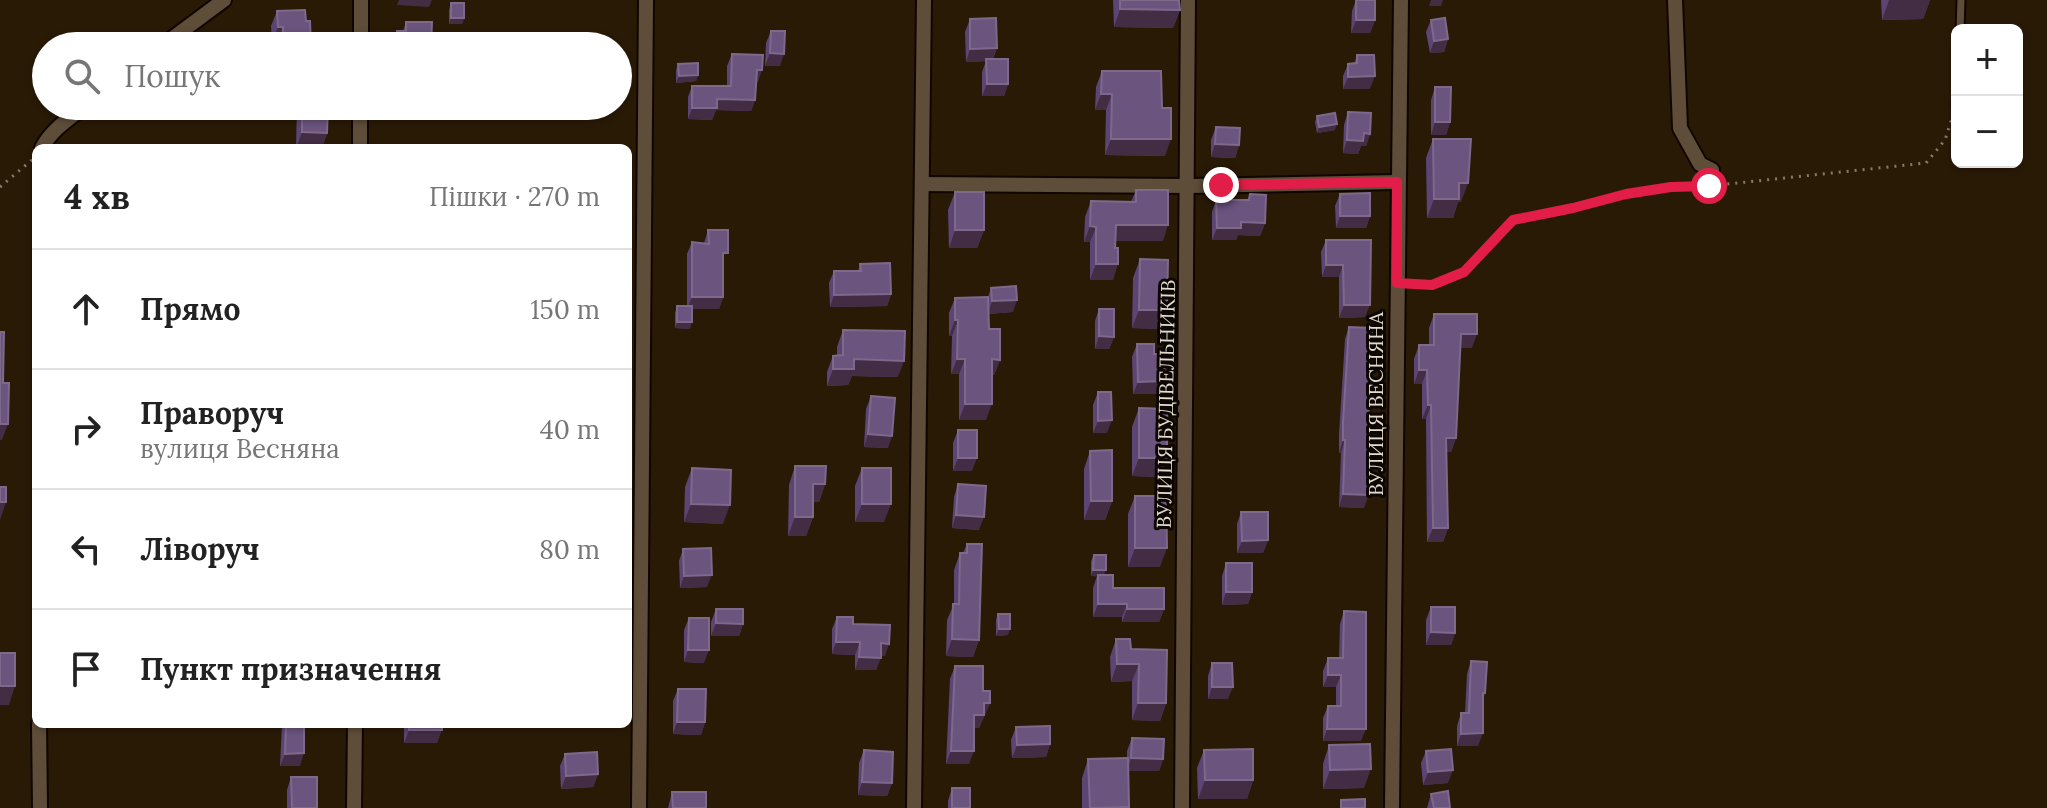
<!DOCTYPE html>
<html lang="uk">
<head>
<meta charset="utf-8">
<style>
	body { margin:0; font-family:Lora,serif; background:#f2f2f2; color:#222 }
	.controls { position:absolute; right:24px; top:24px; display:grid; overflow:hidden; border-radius:12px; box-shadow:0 2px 6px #0004 }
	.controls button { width:72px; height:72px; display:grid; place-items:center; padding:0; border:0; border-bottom:2px solid #e0e0e0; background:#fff; color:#222; font:40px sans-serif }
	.stop { position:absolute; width:24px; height:24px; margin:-18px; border:6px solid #e11d48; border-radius:50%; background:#fff }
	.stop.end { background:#e11d48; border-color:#fff; box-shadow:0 2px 8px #0008 }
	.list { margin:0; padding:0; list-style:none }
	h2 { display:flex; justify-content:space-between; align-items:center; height:104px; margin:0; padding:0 32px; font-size:34px }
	h2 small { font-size:26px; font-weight:400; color:#767676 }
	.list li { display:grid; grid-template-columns:52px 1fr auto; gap:24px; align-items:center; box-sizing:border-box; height:120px; padding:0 32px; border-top:2px solid #e0e0e0 }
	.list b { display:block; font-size:30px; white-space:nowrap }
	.list p { margin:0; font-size:26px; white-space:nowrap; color:#767676 }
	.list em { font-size:26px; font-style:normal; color:#767676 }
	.icon { flex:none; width:44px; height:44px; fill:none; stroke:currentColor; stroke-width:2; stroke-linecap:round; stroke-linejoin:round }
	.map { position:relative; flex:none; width:2047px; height:808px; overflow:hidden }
	.search { position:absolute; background:#fff; box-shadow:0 2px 6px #0004; left:32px; top:32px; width:600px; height:88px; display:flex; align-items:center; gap:20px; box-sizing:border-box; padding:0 28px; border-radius:44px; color:#767676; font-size:30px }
	.panel { position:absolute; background:#fff; box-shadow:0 2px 6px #0004; left:32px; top:144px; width:600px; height:584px; border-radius:12px }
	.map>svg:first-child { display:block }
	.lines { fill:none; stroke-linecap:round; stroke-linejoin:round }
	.service-casing { stroke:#110500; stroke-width:11 }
	.minor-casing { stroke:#110500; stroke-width:18 }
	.path { stroke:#877a6a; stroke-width:3; stroke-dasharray:2 6; stroke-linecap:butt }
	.service { stroke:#5e4d38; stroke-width:7 }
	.minor { stroke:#5e4d38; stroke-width:14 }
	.wall { fill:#5c4475 }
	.shaded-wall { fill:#422d44 }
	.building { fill:#6b547e; stroke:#7e698b; stroke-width:2 }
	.route { stroke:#e11d48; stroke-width:10 }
	.labels { text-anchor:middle; stroke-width:6; stroke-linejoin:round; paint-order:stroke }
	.street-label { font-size:20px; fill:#e4dace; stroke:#0c0602 }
</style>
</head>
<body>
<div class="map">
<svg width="2047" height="808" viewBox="0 0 2047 808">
	<rect width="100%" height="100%" fill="#291a06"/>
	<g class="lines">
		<g class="service-casing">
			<g id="service">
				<polyline points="1960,30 1961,0"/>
				<polyline points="1956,107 1957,93"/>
			</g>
		</g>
		<g class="minor-casing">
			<g id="minor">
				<polyline points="1675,0 1680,128 1700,164 1712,170"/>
				<polyline points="162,46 224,0"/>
				<polyline points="361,46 361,0"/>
				<path d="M42,148c9,-18 28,-30 43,-42"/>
				<polyline points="360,148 360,106"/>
				<polyline points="923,184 1189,186 1397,182"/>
				<polyline points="39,724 40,808"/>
				<polyline points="354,808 355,724"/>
				<polyline points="639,808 646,0"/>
				<polyline points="914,808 924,0"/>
				<polyline points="1182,808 1188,0"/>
				<polyline points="1392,808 1401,0"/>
			</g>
		</g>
		<g class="path">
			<polyline points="0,187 33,159"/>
			<polyline points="1412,284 1432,285 1464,272 1513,220 1573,208 1626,194 1671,187 1709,186 1926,163 1945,140 1952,118"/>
		</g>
		<use href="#service" class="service"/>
		<use href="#minor" class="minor"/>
	</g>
	<g class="wall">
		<polygon points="1113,0 1179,0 1180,10 1173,28 1114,27"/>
		<polygon points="1356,0 1375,0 1375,20 1370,33 1351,33 1352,11"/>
		<polygon points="1881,0 1930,0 1923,19 1882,20"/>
		<polygon points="451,3 464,18 462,24 449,24 449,10"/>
		<polygon points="277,11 306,21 311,46 277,46 277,43 272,43 271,26"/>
		<polygon points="970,19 997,48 993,59 1008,84 1004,96 982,96 982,72 986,61 966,62 965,32"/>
		<polygon points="1431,20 1448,39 1444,52 1430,53 1426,32"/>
		<polygon points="406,22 431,46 392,46 397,31 403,31"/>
		<polygon points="771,31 780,66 765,66 766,43"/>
		<polygon points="732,54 758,82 756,82 755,100 751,111 716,110 712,120 688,119 688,97 692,86 727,86 727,66"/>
		<polygon points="1357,55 1370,89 1343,89 1343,76 1348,64 1354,64"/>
		<polygon points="678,64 698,75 696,81 676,83 676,70"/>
		<polygon points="1102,71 1165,156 1105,155 1106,110 1095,110 1096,87"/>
		<polygon points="1435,87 1450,122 1446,135 1431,135 1431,100"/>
		<polygon points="297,106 328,106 327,133 322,148 296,148"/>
		<polygon points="1348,112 1370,134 1366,146 1361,146 1358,154 1343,153 1344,125"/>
		<polygon points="1317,116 1335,130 1317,133 1315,122"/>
		<polygon points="1216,127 1239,145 1235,158 1211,157 1211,140"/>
		<polygon points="1433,139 1461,202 1458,202 1453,218 1427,218 1426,158"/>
		<polygon points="1136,190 1163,241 1115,241 1113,280 1090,280 1090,242 1084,242 1085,217 1091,201 1131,202"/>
		<polygon points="955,192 984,230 977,248 949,248 948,210"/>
		<polygon points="1250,194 1265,223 1260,236 1238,235 1236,240 1212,240 1212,212 1216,200 1248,200"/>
		<polygon points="1340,194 1370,216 1366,228 1336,228 1335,206"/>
		<polygon points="708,230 723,265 723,297 719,309 692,309 690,329 675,328 675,313 677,306 687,306 687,254 692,242 704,243"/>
		<polygon points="1326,240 1371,240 1365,317 1339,318 1339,277 1322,277 1321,252"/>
		<polygon points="1140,259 1167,310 1160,329 1132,328 1133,278"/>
		<polygon points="860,264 891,294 887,306 830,307 829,283 834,271 858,271"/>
		<polygon points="991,288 1013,312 988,314 989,329 1000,360 994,375 992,375 986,420 959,420 959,374 951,374 952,336 949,336 949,313 955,298 988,297"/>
		<polygon points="1099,309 1114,337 1109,349 1095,349 1095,321"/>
		<polygon points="1434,314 1472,348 1460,348 1456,438 1451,452 1446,452 1448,528 1443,542 1427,542 1426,419 1422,419 1422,384 1414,384 1414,359 1419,345 1429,345 1429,328"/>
		<polygon points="1349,327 1368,422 1364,508 1339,507 1341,453 1339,453 1339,434 1345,339"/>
		<polygon points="843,330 898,377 852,376 848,385 827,386 827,372 833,356 837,356 837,347"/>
		<polygon points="1137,344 1160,394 1133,394 1132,357"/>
		<polygon points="1098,392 1107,433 1093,433 1093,405"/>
		<polygon points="871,396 888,448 864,447 866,409"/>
		<polygon points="1139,408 1167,458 1160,477 1132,476 1132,427"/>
		<polygon points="958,430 972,471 953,471 953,443"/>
		<polygon points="1090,451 1112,501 1105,520 1084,520 1084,469"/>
		<polygon points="795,466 825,484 819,502 813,502 813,517 806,536 788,536 789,485"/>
		<polygon points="692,468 723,524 684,522 685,487"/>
		<polygon points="862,468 884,522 855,522 855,486"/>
		<polygon points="958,484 979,530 952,528 954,497"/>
		<polygon points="1135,496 1160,567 1128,567 1128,514"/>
		<polygon points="1241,512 1268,540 1263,553 1237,553 1237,524"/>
		<polygon points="967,544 979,640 973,657 946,656 947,620 954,604 954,570 960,553 963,553"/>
		<polygon points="683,549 707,587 680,588 679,561"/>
		<polygon points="1094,555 1104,575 1113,588 1164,609 1159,622 1122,622 1122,617 1093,617 1093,588 1097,576 1091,576 1091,561"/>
		<polygon points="1226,563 1252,592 1248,604 1222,605 1222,576"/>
		<polygon points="1431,607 1455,633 1451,645 1426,645 1426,620"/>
		<polygon points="716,609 743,624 739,636 711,636 711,622"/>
		<polygon points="1344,611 1361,741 1323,741 1323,718 1328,706 1336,706 1336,687 1323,687 1323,671 1328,658 1339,658 1340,624"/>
		<polygon points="998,614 1008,635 996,636 996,620"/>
		<polygon points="837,617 853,624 885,656 881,656 876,670 855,670 855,655 832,654 832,629"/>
		<polygon points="689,618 704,663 684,662 684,630"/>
		<polygon points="1116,639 1131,649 1166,703 1160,721 1132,720 1132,681 1111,682 1110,657"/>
		<polygon points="1471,661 1485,693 1483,700 1478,746 1457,746 1457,726 1461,713 1465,713 1467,674"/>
		<polygon points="1212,663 1228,699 1208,699 1208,676"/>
		<polygon points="955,666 983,691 990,703 979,728 974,728 969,764 946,764 950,679"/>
		<polygon points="678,689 705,722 701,735 673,734 673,701"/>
		<polygon points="282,724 320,724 318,727 304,726 300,766 280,766"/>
		<polygon points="404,724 442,724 437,743 404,743"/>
		<polygon points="1016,727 1050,744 1046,757 1012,758 1011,740"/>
		<polygon points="1132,738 1163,759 1159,771 1128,771 1128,808 1082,808 1082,778 1088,759 1127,758 1127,751"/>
		<polygon points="1329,745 1364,788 1323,789 1323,764"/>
		<polygon points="864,750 892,783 887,796 858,795 859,763"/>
		<polygon points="1204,750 1253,780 1247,799 1198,799 1197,768"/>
		<polygon points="1426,751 1448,783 1423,785 1421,763"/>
		<polygon points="565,754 598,774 593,787 561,789 560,766"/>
		<polygon points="291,777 317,808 287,808 287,790"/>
		<polygon points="952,788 970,808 948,808 948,801"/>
		<polygon points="672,792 706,808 668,808"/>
		<polygon points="1431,794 1450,808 1427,808"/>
	</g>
	<g class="shaded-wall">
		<polygon points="399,0 432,0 429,7 397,5"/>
		<polygon points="1431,0 1443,0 1441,6 1429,6"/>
		<polygon points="1889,0 1930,0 1923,19 1882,20"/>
		<polygon points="1120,9 1180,10 1173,28 1114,27"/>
		<polygon points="451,18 464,18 462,24 449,24"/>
		<polygon points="1356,20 1375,20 1370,33 1351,33"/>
		<polygon points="278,27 283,27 277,43 272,43"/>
		<polygon points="1448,39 1444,52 1430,53 1434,41"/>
		<polygon points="997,48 992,61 966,62 970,49"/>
		<polygon points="770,53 784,54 780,66 765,66"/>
		<polygon points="757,70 762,70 758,82 753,81"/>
		<polygon points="698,75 696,81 676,83 679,76"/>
		<polygon points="1375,76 1370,89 1343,89 1348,77"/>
		<polygon points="987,84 1008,84 1004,96 982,96"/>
		<polygon points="1101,94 1112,94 1106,110 1095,110"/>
		<polygon points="717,99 755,100 751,111 716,110 712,120 688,119 692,108"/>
		<polygon points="1435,122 1450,122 1446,135 1431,135"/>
		<polygon points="1337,124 1335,130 1317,133 1319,127"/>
		<polygon points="302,132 327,133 322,148 296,148"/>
		<polygon points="1364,133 1370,134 1366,146 1361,146 1358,154 1343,153 1347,140"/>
		<polygon points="1111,139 1171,139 1165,156 1105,155"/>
		<polygon points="1215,144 1239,145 1235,158 1211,157"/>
		<polygon points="1459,183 1468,183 1461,202 1458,202 1453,218 1427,218 1434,199"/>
		<polygon points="1340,216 1370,216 1366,228 1336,228"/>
		<polygon points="1241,222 1265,223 1260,236 1238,235 1236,240 1212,240 1217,228"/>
		<polygon points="1116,225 1168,225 1163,241 1110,241"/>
		<polygon points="1090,226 1096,227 1090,242 1084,242"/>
		<polygon points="955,230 984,230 977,248 949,248"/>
		<polygon points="1096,264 1118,264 1113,280 1090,280"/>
		<polygon points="1326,265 1343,265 1339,277 1322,277"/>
		<polygon points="891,294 887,306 830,307 834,295"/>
		<polygon points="692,297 723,297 719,309 687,309"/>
		<polygon points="1017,300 1013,312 988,314 992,301"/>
		<polygon points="1344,305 1370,305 1365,317 1339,318"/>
		<polygon points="1139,310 1167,310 1160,329 1132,328"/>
		<polygon points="955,320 958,320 952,336 949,336"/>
		<polygon points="677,322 692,322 690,329 675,328"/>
		<polygon points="1461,334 1477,334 1472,348 1456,348"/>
		<polygon points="1099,336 1114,337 1109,349 1095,349"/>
		<polygon points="854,359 904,361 898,377 852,376 848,385 827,386 833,369"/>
		<polygon points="957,359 965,359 959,374 951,374"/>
		<polygon points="992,359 1000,360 994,375 986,375"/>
		<polygon points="1419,370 1427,370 1422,384 1414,384"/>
		<polygon points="1165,381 1160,394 1133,394 1138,382"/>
		<polygon points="965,404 992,404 986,420 959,420"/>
		<polygon points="1428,405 1431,405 1426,419 1422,419"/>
		<polygon points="1112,420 1107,433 1093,433 1098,421"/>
		<polygon points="0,424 8,424 2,440 0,440"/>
		<polygon points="868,434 892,436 888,448 864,447"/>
		<polygon points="1446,438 1456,438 1451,452 1441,452"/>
		<polygon points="1343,440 1345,440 1341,453 1339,453"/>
		<polygon points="958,458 977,458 972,471 953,471"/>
		<polygon points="1139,458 1167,458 1160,477 1132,476"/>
		<polygon points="813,484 825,484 819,502 807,502"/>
		<polygon points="1343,494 1369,495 1364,508 1339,507"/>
		<polygon points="1091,501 1112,501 1105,520 1084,520"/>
		<polygon points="0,502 6,502 0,520"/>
		<polygon points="691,504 730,505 723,524 684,522"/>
		<polygon points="862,504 891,504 884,522 855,522"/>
		<polygon points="956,515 984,517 979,530 952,528"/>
		<polygon points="795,517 813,517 806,536 788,536"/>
		<polygon points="1433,528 1448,528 1443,542 1427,542"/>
		<polygon points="1268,540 1263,553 1237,553 1242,541"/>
		<polygon points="1135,548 1167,548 1160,567 1128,567"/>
		<polygon points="1093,570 1106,570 1103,577 1091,576"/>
		<polygon points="712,575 707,587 680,588 684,576"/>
		<polygon points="1226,592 1252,592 1248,604 1222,605"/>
		<polygon points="1098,604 1127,604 1122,617 1093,617"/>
		<polygon points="1127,609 1164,609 1159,622 1122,622"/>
		<polygon points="716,623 743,624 739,636 711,636"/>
		<polygon points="999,629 1010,629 1008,635 996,636"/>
		<polygon points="1431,632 1455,633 1451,645 1426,645"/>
		<polygon points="952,639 979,640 973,657 946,656"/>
		<polygon points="836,642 860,642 855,655 832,654"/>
		<polygon points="881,643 889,644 885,656 877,656"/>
		<polygon points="688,650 709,650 704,663 684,662"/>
		<polygon points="859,657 881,658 876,670 855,670"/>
		<polygon points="1117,664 1139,664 1132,681 1111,682"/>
		<polygon points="1328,675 1341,675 1336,687 1323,687"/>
		<polygon points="0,686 15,686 9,705 0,705"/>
		<polygon points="1212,687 1233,687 1228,699 1208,699"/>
		<polygon points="984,703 990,703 979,728 969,728 974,715"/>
		<polygon points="1138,703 1166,703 1160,721 1132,720"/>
		<polygon points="677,722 705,722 701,735 673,734"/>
		<polygon points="300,724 320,724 318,727 299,726"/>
		<polygon points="1327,729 1366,729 1361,741 1323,741"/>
		<polygon points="409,730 442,730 437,743 404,743"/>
		<polygon points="1483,733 1478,746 1457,746 1461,734"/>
		<polygon points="1050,744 1046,757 1012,758 1017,745"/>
		<polygon points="951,751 974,751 969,764 946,764"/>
		<polygon points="304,753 300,766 280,766 285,754"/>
		<polygon points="1131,758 1163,759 1159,771 1127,771"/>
		<polygon points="1371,769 1364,788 1323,789 1330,770"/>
		<polygon points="1453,770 1448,783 1423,785 1428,772"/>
		<polygon points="598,774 593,787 561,789 566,776"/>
		<polygon points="1205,780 1253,780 1247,799 1198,799"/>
		<polygon points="862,782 892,783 887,796 858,795"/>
	</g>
	<g class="building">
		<polygon points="1120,0 1179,0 1180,10 1120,9"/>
		<rect x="1356" y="0" width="19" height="20"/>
		<rect x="451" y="3" width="13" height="15"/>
		<polygon points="305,10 306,21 310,21 311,46 285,46 285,37 283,37 283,27 278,27 277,11"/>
		<polygon points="996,18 997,48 970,49 970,19"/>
		<polygon points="1445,18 1448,39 1434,41 1431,20"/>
		<polygon points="406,22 432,22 431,46 397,46 397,31 406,31"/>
		<polygon points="771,31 785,31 784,54 770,53"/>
		<polygon points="732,54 763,55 762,70 757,70 755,100 717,99 717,108 692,108 692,86 731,86"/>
		<polygon points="1357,55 1374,55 1375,76 1348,77 1348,64 1357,63"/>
		<polygon points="986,59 1008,59 1008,84 987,84"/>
		<polygon points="698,63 698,75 679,76 678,64"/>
		<polygon points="1102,71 1161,71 1162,108 1171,108 1171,139 1111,139 1112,94 1101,94"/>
		<polygon points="1435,87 1451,87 1450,122 1435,122"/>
		<polygon points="302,106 328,106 327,133 302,132"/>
		<polygon points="1348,112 1371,113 1370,134 1364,133 1363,141 1347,140"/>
		<polygon points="1335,113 1337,124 1319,127 1317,116"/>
		<polygon points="1216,127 1240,128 1239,145 1215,144"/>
		<polygon points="1433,139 1471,139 1468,183 1459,183 1459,199 1434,199"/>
		<polygon points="1136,190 1168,190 1168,225 1116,225 1115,248 1118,248 1118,264 1096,264 1096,227 1090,226 1091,201 1136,202"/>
		<rect x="955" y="192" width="29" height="38"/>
		<polygon points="1370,193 1370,216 1340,216 1340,194"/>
		<polygon points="1250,194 1266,195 1265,223 1241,222 1241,228 1217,228 1216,200 1249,200"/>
		<polygon points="708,230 728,230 728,253 723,253 723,297 692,297 692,242 709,244"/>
		<polygon points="1326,240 1371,240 1370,305 1344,305 1343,265 1326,265"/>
		<polygon points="1140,259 1168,260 1167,310 1139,310"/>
		<polygon points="890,263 891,294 834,295 834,271 861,271 860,264"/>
		<polygon points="1016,286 1017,300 992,301 991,288"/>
		<polygon points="988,297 989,329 1000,329 1000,360 992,359 992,404 965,404 965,359 957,359 958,320 955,320 955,298"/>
		<rect x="677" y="306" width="15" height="16"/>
		<polygon points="1099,309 1114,309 1114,337 1099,336"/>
		<polygon points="1434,314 1477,314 1477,334 1461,334 1456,438 1446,438 1448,528 1433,528 1431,405 1428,405 1427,370 1419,370 1419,345 1434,345"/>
		<polygon points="1349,327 1372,328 1368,422 1370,422 1369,495 1343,494 1345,440 1343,440 1343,422"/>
		<polygon points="843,330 905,331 904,361 854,359 854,369 833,369 833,356 843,355"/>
		<polygon points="0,332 4,332 3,383 9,383 8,424 0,424"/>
		<polygon points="1137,344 1154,344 1154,354 1164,354 1165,381 1138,382"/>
		<polygon points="1098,392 1111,392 1112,420 1098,421"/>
		<polygon points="871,396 895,398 892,436 868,434"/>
		<polygon points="1139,408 1167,409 1167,458 1139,458"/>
		<rect x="958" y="430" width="19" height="28"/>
		<polygon points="1112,450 1112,501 1091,501 1090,451"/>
		<polygon points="795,466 826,466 825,484 813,484 813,517 795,517"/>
		<polygon points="692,468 731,470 730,505 691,504"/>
		<rect x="862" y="468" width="29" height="36"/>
		<polygon points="958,484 986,486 984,517 956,515"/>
		<rect x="0" y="487" width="6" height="15"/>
		<polygon points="1135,496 1166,496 1167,548 1135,548"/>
		<polygon points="1241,512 1268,512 1268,540 1242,541"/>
		<polygon points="967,544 982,544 979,640 952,639 953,604 959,604 960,553 967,553"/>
		<polygon points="711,548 712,575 684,576 683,549"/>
		<polygon points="1094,555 1106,555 1106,570 1093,570"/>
		<rect x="1226" y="563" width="26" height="29"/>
		<polygon points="1098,575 1113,575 1113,588 1164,588 1164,609 1127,609 1127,604 1098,604"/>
		<polygon points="1431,607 1455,607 1455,633 1431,632"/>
		<polygon points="716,609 743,609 743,624 716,623"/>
		<polygon points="1344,611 1366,612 1366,729 1327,729 1328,706 1341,706 1341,675 1328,675 1328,658 1343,658"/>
		<polygon points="998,614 1010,614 1010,629 999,629"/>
		<polygon points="837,617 853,617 853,624 890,625 889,644 881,643 881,658 859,657 860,642 836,642"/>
		<polygon points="689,618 709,618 709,650 688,650"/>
		<polygon points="1116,639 1130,639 1131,649 1167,650 1166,703 1138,703 1139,664 1117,664"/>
		<rect x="0" y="653" width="15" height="33"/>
		<polygon points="1471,661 1487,662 1485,693 1483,693 1483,733 1461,734 1461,713 1469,713"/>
		<polygon points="1212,663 1232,663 1233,687 1212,687"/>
		<polygon points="955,666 983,666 983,691 990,691 990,703 984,703 984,715 974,715 974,751 951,751"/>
		<polygon points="678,689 706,689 705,722 677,722"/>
		<polygon points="286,724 304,724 304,753 285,754"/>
		<rect x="409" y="724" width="33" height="6"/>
		<polygon points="1050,726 1050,744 1017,745 1016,727"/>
		<polygon points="1132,738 1164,739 1163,759 1131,758"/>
		<polygon points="1370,744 1371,769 1330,770 1329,745"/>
		<polygon points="1253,749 1253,780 1205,780 1204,750"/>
		<polygon points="1451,749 1453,770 1428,772 1426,751"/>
		<polygon points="864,750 893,752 892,783 862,782"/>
		<polygon points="597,752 598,774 566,776 565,754"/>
		<polygon points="1128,758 1129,807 1090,808 1088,759"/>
		<polygon points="291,777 317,777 317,808 292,808"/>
		<rect x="952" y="788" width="18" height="20"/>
		<polygon points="1448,791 1450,808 1434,808 1431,794"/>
		<polygon points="672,792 706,792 706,808 673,808"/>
		<polygon points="1365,799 1365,808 1341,808 1341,800"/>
	</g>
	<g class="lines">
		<polyline class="route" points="1221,185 1397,182 1397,283 1432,285 1464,272 1513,220 1573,208 1626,194 1671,187 1709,186"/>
	</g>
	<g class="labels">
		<g class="street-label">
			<text transform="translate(1166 404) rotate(-89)" y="7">ВУЛИЦЯ БУДІВЕЛЬНИКІВ</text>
			<text transform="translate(1376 404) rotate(-90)" y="7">ВУЛИЦЯ ВЕСНЯНА</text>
		</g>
	</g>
</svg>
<div class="controls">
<button>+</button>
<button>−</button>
</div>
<div class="stop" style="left:1709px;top:186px"></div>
<div class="stop end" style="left:1221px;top:185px"></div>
<div class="search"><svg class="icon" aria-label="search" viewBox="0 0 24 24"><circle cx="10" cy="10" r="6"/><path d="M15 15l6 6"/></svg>Пошук</div>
<section class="panel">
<h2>4 хв<small>Пішки · 270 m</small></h2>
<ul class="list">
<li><svg class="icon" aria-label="ahead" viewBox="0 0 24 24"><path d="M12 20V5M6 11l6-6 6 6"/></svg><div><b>Прямо</b></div><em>150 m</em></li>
<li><svg class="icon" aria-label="right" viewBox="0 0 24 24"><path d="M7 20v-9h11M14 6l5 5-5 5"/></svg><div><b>Праворуч</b><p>вулиця Весняна</p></div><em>40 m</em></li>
<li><svg class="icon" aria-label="left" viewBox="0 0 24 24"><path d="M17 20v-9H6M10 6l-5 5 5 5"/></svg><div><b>Ліворуч</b></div><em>80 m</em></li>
<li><svg class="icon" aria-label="arrive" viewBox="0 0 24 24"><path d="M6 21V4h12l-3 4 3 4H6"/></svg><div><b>Пункт призначення</b></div></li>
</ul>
</section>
</div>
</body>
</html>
